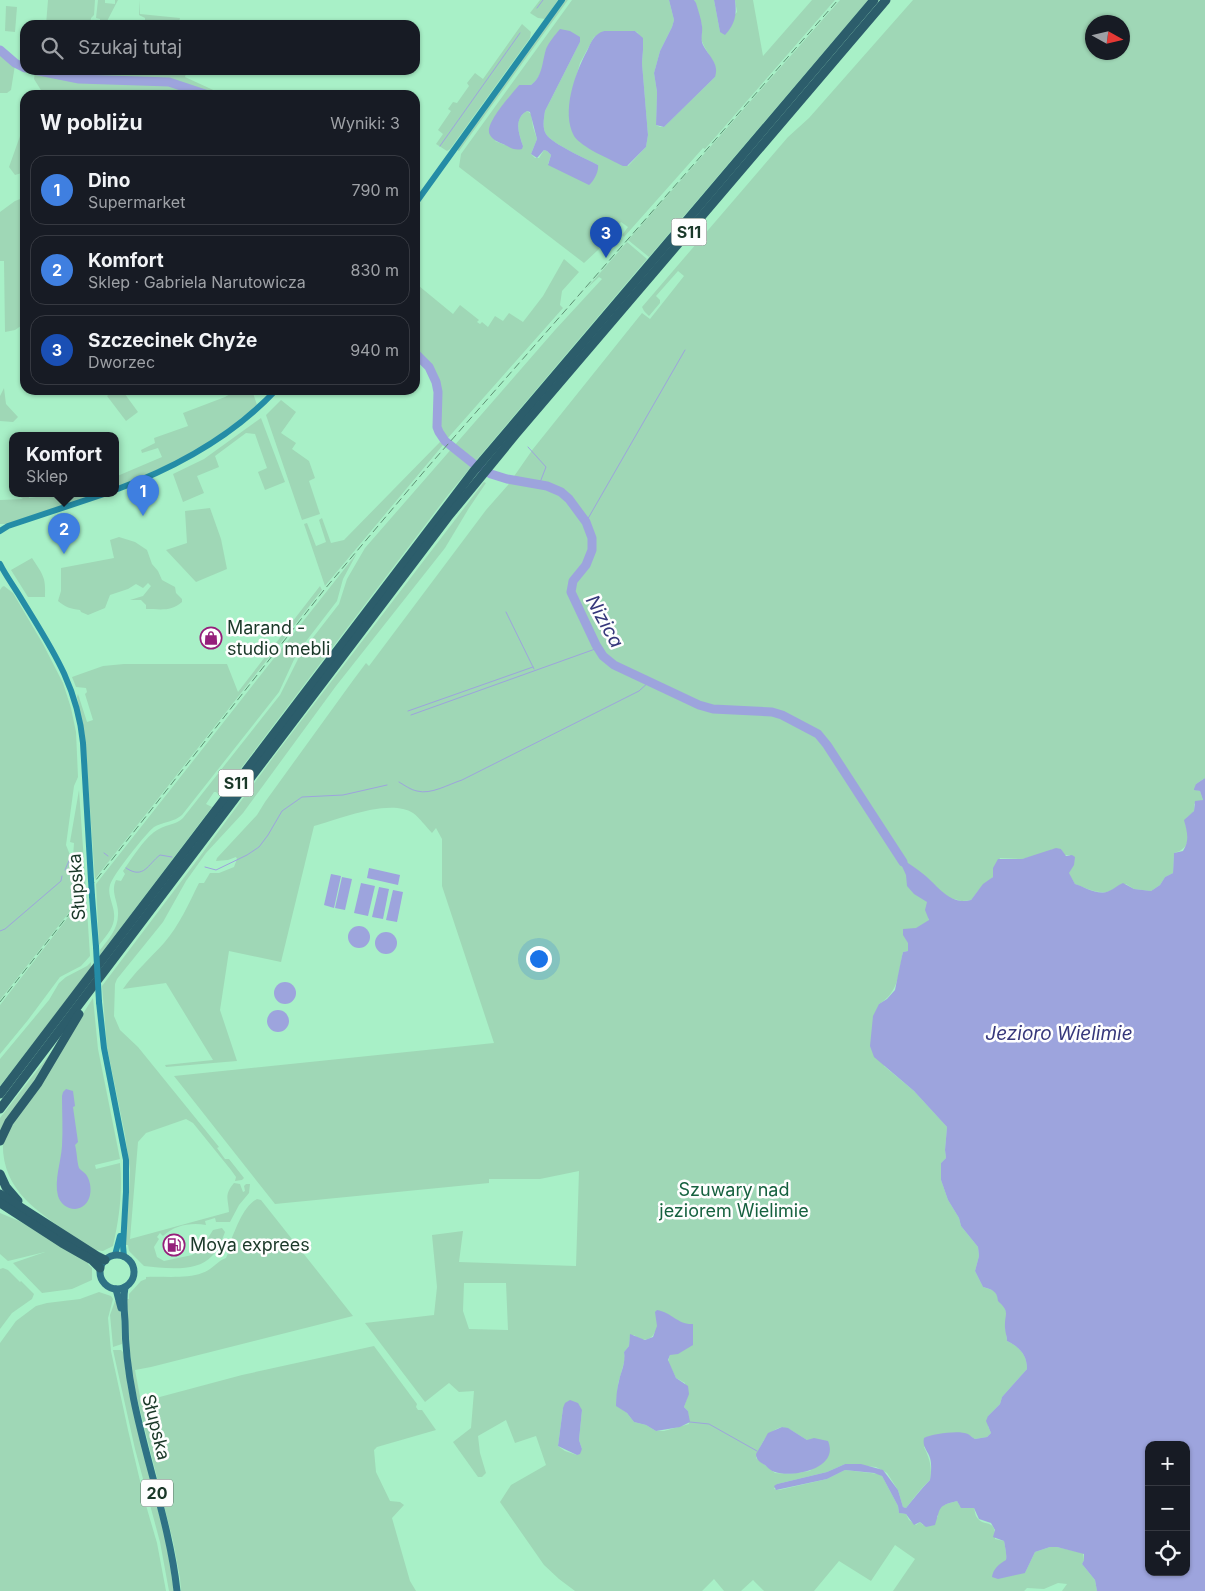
<!DOCTYPE html>
<html lang="pl">
<head>
<meta charset="utf-8">
<style>
	body { margin:0; font-family:Inter,sans-serif; background:#242831; color:#f1f3f6 }
	.controls { position:absolute; right:15px; bottom:15px; display:grid; overflow:hidden; border-radius:10px; box-shadow:0 1px 4px #0004 }
	.controls button { width:45px; height:45px; display:grid; place-items:center; padding:0; border:0; border-bottom:1px solid #363941; background:#171b24; color:#f1f3f6; font:25px sans-serif }
	.compass { position:absolute; left:1085px; top:15px; width:45px; height:45px; border-radius:50%; background:#171b24; box-shadow:0 1px 4px #0004; rotate:98deg }
	.you { position:absolute; left:538px; top:958px; width:18px; height:18px; margin:-12px; border:4px solid #fff; border-radius:50%; background:#1a73e8; box-shadow:0 0 0 8px #1a73e833 }
	.badge { display:grid; place-items:center; width:32px; height:32px; border-radius:50%; background:#c894bf; color:#fff; font-size:16px; font-weight:700 }
	.pin { position:absolute; translate:-50% -41px; filter:drop-shadow(0 1px 2px #0008) }
	.pin::after { content:''; position:absolute; top:26px; width:18px; height:15px; background:inherit; clip-path:polygon(0 0,100% 0,50% 100%) }
	.popup { position:absolute; left:9px; top:432px; width:110px; height:65px; box-sizing:border-box; display:grid; place-content:center; border-radius:10px; background:#171b24; filter:drop-shadow(0 1px 4px #0005); font-size:16px; white-space:nowrap; color:#9ea1a6 }
	.popup b { font-size:19px; color:#f1f3f6 }
	.popup::after { content:''; position:absolute; left:50%; top:100%; margin-left:-10px; border:10px solid transparent; border-top-color:#171b24 }
	.list { margin:0; padding:0; list-style:none }
	h2 { display:flex; justify-content:space-between; align-items:center; height:65px; margin:0; padding:0 20px; font-size:21px }
	h2 small { font-size:16px; font-weight:400; color:#9ea1a6 }
	.list li { display:grid; grid-template-columns:32px 1fr auto; gap:15px; align-items:center; box-sizing:border-box; height:70px; margin:0 10px 10px; padding:0 10px; border:1px solid #363941; border-radius:15px }
	.list b { display:block; font-size:19px; white-space:nowrap }
	.list p { margin:0; font-size:16px; white-space:nowrap; color:#9ea1a6 }
	.list em { font-size:16px; font-style:normal; color:#9ea1a6 }
	.icon { flex:none; width:28px; height:28px; fill:none; stroke:currentColor; stroke-width:2; stroke-linecap:round; stroke-linejoin:round }
	.map { position:relative; flex:none; width:1205px; height:1591px; overflow:hidden }
	.search { position:absolute; background:#171b24; box-shadow:0 1px 4px #0004; left:20px; top:20px; width:400px; height:55px; display:flex; align-items:center; gap:12px; box-sizing:border-box; padding:0 18px; border-radius:15px; color:#9ea1a6; font-size:19px }
	.panel { position:absolute; background:#171b24; box-shadow:0 1px 4px #0004; left:20px; top:90px; width:400px; height:305px; border-radius:15px }
	.map>svg:first-child { display:block }
	.green { fill:#9fd7b6; fill-rule:evenodd }
	.water { fill:#9da4dd; fill-rule:evenodd }
	.lines { fill:none; stroke-linecap:round; stroke-linejoin:round }
	.stream { stroke:#9da4dd; stroke-width:1 }
	.river { stroke:#9da4dd; stroke-width:9 }
	.secondary { stroke:#248ca6; stroke-width:6 }
	.primary { stroke:#2f7285; stroke-width:7 }
	.highway { stroke:#2c5d6b; stroke-width:9 }
	.rail { stroke:#5e9074; stroke-width:1; stroke-dasharray:8 4; stroke-linecap:butt }
	.secondary-bridge { stroke:#248ca6; stroke-width:6 }
	.labels { text-anchor:middle; stroke-width:5; stroke-linejoin:round; paint-order:stroke }
	.shield { fill:#fefefe; stroke:#5e7368; stroke-width:1 }
	.shield-label { font-size:16px; font-weight:bold; fill:#1a3828 }
	.poi-label { font-size:18px; fill:#1a3828; stroke:#fefefe; text-anchor:start }
	.street-label { font-size:18px; fill:#1a3828; stroke:#fefefe }
	.park-label { font-size:18px; fill:#16613f; stroke:#fefefe }
	.water-label { font-size:19px; font-style:italic; fill:#36377b; stroke:#fefefe }
</style>
</head>
<body>
<div class="map">
<svg width="1205" height="1591" viewBox="0 0 1205 1591">
	<rect width="100%" height="100%" fill="#a8f0c7"/>
	<g class="green">
		<polygon points="48,0 95,0 94,15 91,18 90,25 46,25"/>
		<polygon points="98,0 105,0 105,3 115,4 115,0 118,0 105,25 100,25 100,19 96,18"/>
		<polygon points="140,0 140,14 180,18 179,23 198,25 145,25 145,18 139,15"/>
		<polygon points="540,0 558,0 545,19 538,18 530,13"/>
		<polygon points="565,0 568,0 459,151 457,150"/>
		<path d="M572,0h97l5,20 -2,7 -12,24 -6,22 3,19 -1,33 4,2h4l51,-50v-12l-11,-19 -3,-7 1,-13 -8,-26h20l6,32 17,-20 -2,-12h18l10,56 49,-56h23l-130,149 -2,-1 -79,89 -2,-2 6,-8 -7,-5 -23,28 -14,13 -125,-96 2,-13zM604,31h31l3,2 5,17 -1,13 6,72 -2,12 -18,19 -57,-71 9,-32 14,-26zM580,42l-35,69c-1,7 -3,17 1,23 6,10 41,25 52,31l-50,-1 3,-9 -4,-4 -3,-1 -5,8h-4l-4,-4 6,-15 -4,-12 -2,-13 -4,-3c-14,8 -8,22 -4,35l-18,-1 -10,-4 24,-56h12c11,-8 14,-23 15,-36z"/>
		<polygon points="840,0 868,0 649,257 628,240"/>
		<path d="M913,0h292v778l-9,6v6l4,1 3,9 -9,4v7c-3,4 -9,6 -9,11 0,4 3,8 3,12 1,11 -5,17 -14,19l-1,20 -8,4 -5,8 -9,6 -17,-2 -8,-5c-6,2 -13,6 -19,8 -9,2 -24,-5 -32,-8l-6,-10 1,-19h-6l-3,-6h-8l-11,5 -20,5 -22,-1 -7,19 -15,14 -7,9 -9,1 -12,-3 -18,10 -4,6 1,8c-10,4 -20,18 -21,29l-5,1 -1,4c-3,19 -5,38 -23,48l5,62 30,25 33,36 -2,23 1,8 -5,5v17l7,20 11,18 2,8 17,21 1,9 -4,15 8,16 12,4 6,13 3,2 3,9 -2,10 2,16c12,6 20,13 20,28l-25,28 -2,7 -12,12v10l3,7 -4,4 -12,2 -8,-5h-27l-16,13c6,12 8,20 6,33 -10,9 -16,18 -24,28l-3,-1 -5,-17 -11,-17 -11,-6 -31,-3 -18,8 -50,12 -3,5 5,1 48,-11 18,-9 34,4 3,2 16,30 1,7 7,1 3,6 7,5 4,-3 3,3 15,-8v-8l5,-4 14,-4 3,5 14,2c1,3 1,6 2,8 7,13 20,0 19,23l9,2c1,6 3,14 2,19l19,13 10,-21 15,-5h7l26,6 1,7 -2,4 13,16 2,11h-35l5,-7 -9,-1 -14,6 -17,-1 -3,3h-131l22,-32 -20,-14 -24,36 -32,-20 -25,30h-50l-11,-11 -12,11h-17l-10,-12 -12,12h-127l-16,-12 -15,-14 -44,-63 11,-17 35,-20 -10,-29 -21,7 -9,-23 -28,16 2,17 6,20 -4,4h-4l-25,-35 18,-14 3,-37 -15,1 -10,-9 -24,19 -60,-79 69,-8 3,-28 -5,-52 31,-4 -4,31 117,4 3,-95 -39,8h-51v4l-214,21 -101,-128 320,-33 -52,-157v-47l-6,-11 -4,5c-6,-6 -12,-15 -19,-20 -23,-15 -74,6 -99,13l-33,136 -52,-11 -9,59 17,51 -71,6 -1,-2 48,-5 -47,-77 -43,6c11,-16 27,-31 41,-46 15,-17 25,-40 35,-60h5l6,-10h9l15,-6 3,-8 -1,-2 -8,3 -12,1 1,-3 40,-43 8,-13 89,-123 12,-16 3,3 117,-156 22,-25 25,-36 109,-136 8,6 34,-43 -6,-5 -22,25 4,4v3l-11,13 -5,-5 -2,-4 146,-170 21,-19zM1092,22h30v30h-30zM464,1283h42l2,47 -39,-1 -6,-18zM655,1332l15,23 -2,7 8,16 9,5 2,15 -3,9 4,4 1,13 -25,7h-8l-10,-6 -12,-3 -7,-9 -11,-8 2,-21 7,-25 -1,-7 5,-6 1,-10 4,-1c8,6 16,7 21,-3zM563,1408l19,2 -3,30 3,9 -5,6 -12,-4 -7,-5zM782,1427l9,3 16,10c7,0 17,-2 22,4l-19,27 -21,3 -14,-1 -19,-15c4,-14 11,-27 26,-31z"/>
		<polygon points="6,6 17,7 15,32 5,31"/>
		<polygon points="522,24 531,32 530,38 450,149 447,151 436,144 443,134 438,130 451,111 448,109 453,102 457,103 469,86 467,83 475,73 483,79"/>
		<polygon points="0,53 15,65 11,90 7,93 0,93"/>
		<path d="M47,70h140l-2,7 39,18c-20,0 -35,-13 -56,-16l-76,-1z"/>
		<polygon points="35,72 79,80 169,84 205,95 90,95 90,94 70,92 69,95 49,93 49,95 44,95 34,79"/>
		<polygon points="25,122 25,172 15,175 9,167"/>
		<polygon points="25,197 25,323 15,330 5,332 4,261 0,261 0,212 15,201"/>
		<path d="M627,242l20,17 -168,198 -31,38 -228,301 -4,-4h-2l-8,12 6,3 -112,148v-5c8,-10 18,-21 18,-35 1,-13 -8,-22 -2,-35l5,1 4,-7 -2,-3c9,-12 22,-35 36,-42 8,-5 17,-4 24,-11l97,-123 21,-42 38,-49 8,-25 18,-31 190,-218 47,-51 -3,-2 -13,12z"/>
		<path d="M564,259l15,13 -17,19 -2,14 3,3 -116,131 -6,-8 -1,-5c-1,-39 5,-48 -25,-78v-57l4,-5 34,28 7,-9 19,15 -2,2 3,2 2,-2 6,5 7,-11 8,5 6,-8 14,9 20,-26z"/>
		<polygon points="4,388 6,404 18,417 13,422 0,421 0,396"/>
		<polygon points="115,390 122,390 138,412 126,421 107,396"/>
		<path d="M237,390h15l5,15c-16,14 -33,27 -50,38 -28,19 -60,31 -92,44v-10l47,-20 -4,-9 -16,5 -1,-3 14,-7 -1,-5 34,-12 -5,-13 42,-16z"/>
		<polygon points="281,400 296,412 281,433 296,443 292,449 309,461 315,478 309,481 320,514 302,520 266,415"/>
		<polygon points="261,418 285,482 265,490 258,472 267,468 255,434 246,433 215,456 219,467 197,476 204,493 183,502 173,474 204,459"/>
		<polygon points="440,442 443,445 325,586 304,524 307,523 316,546 326,542 319,520 322,518 331,543 344,540"/>
		<path d="M484,482l2,1 -17,25 -24,40 -109,138 -93,127 -37,40 -20,28 -23,41 -46,57 -2,5 -1,32 6,14 18,17 81,100 -2,1 8,11h4l15,19 -2,2 -7,1 1,-4 -5,-7 -38,-47 -7,-4 -40,14 -8,9 -8,97 99,-27c-1,-14 -5,-17 5,-29l6,1 3,8 2,-1 -1,-5 2,-2h4l-1,9 -10,12 -9,17h-14l-1,-4 -10,3 1,4c-14,-3 -32,0 -43,11l-3,-3 -3,4 2,2 -5,8 3,10 7,4 28,-6 9,-6 12,-19 9,-2 3,4c-3,8 -6,18 -13,24 -15,17 -48,12 -68,10l-15,-15 -1,-6h-3l4,-53 1,-22 -5,-35 -18,-88 -5,-61 96,-127 80,-108z"/>
		<polygon points="16,493 29,493 29,498 67,493 99,493 7,524 0,524 0,500 23,499"/>
		<polygon points="210,508 221,539 227,569 196,582 166,550 187,543 185,511"/>
		<path d="M119,537l16,5 12,8 5,14 6,7 4,9 13,7 1,6 6,6v3c-11,10 -22,7 -36,7v-4l-5,-5h-11l13,-4 8,-10 -3,-3 -5,5 -7,-4 -8,5 -18,6 -5,13 -17,7 -7,-3 -1,-2c-9,-1 -15,-3 -22,-9l3,-10v-23l53,-10 -4,-18z"/>
		<path d="M357,553l-14,26 -6,22 -40,52 -18,39 -97,123c-8,7 -19,7 -28,12 -7,5 -42,49 -44,58 -2,6 0,12 2,19 6,19 -1,26 -13,41l-3,-61z"/>
		<path d="M32,558c11,17 14,19 13,39h-17l-17,-27z"/>
		<polygon points="4,586 13,593 43,644 63,683 71,708 76,732 78,777 74,786 66,845 70,855 73,858 74,843 70,842 79,790 86,891 0,1000 0,590 2,587"/>
		<polygon points="320,586 322,590 95,879 85,737 77,697 78,694 87,722 93,720 85,694 87,692 86,688 76,687 72,677 103,666 124,664 227,664 238,692"/>
		<polygon points="86,894 90,956 81,966 60,977 28,1020 0,1054 0,1005"/>
		<polygon points="91,962 91,968 0,1086 0,1059 49,1000 59,983 66,977 87,966"/>
		<path d="M93,998l5,51 22,110 -25,6 1,4 24,-6c3,28 -1,56 -7,83l-10,5 -7,-1 -1,2c-8,-6 -16,-12 -25,-18 -34,-24 -70,-45 -67,-95z"/>
		<polygon points="63,1037 59,1044 0,1132 0,1118"/>
		<path d="M257,1199l4,1 92,116 -202,51 -16,3 6,32 101,-27 132,-29 43,58 -1,3 2,3h4l14,20 -59,17 -3,3 2,22 14,29 10,1 4,3 -12,13 18,63 6,10h-235l-1,-13 -7,-37 -41,-163 -6,-79h3v-5l12,-13 5,-2v-2c17,-1 41,2 56,-4 10,-3 15,-12 24,-15l3,-7 -1,-4c7,-15 14,-40 29,-48z"/>
		<polygon points="0,1213 19,1221 89,1261 88,1264 92,1268 92,1280 72,1289 42,1293 13,1263 45,1252 8,1261 0,1254"/>
		<polygon points="3,1268 8,1270 20,1282 21,1281 34,1294 32,1299 12,1313 0,1329 0,1269"/>
		<polygon points="99,1292 111,1296 113,1299 108,1318 111,1351 128,1430 145,1502 157,1543 166,1591 0,1591 0,1343 16,1321 36,1306 47,1303 80,1299"/>
		<polygon points="115,1301 118,1301 121,1315 122,1344 113,1347 110,1315"/>
		<polygon points="113,1350 121,1350 123,1352 128,1388 166,1542 174,1591 169,1591 160,1542 135,1449"/>
	</g>
	<g class="water">
		<path d="M669,0h25l2,3c2,7 5,15 6,23 1,7 -2,12 1,19 5,10 17,19 12,32l-51,50 -8,-2 1,-33 -3,-19 6,-22 12,-24 2,-7z"/>
		<path d="M714,0h21c2,15 0,24 -10,35l-5,-3z"/>
		<path d="M560,29l10,2 10,6v5l-35,69c-1,7 -3,17 1,23 6,10 41,25 52,31 1,6 -4,16 -9,20l-39,-19 -2,-1 3,-10 -4,-4 -3,-1 -7,8 -6,-4 6,-15 -7,-27 -3,-1c-14,8 -8,23 -4,35l-1,3c-8,2 -12,-2 -19,-5 -5,-2 -10,-4 -13,-9 -7,-10 22,-41 29,-50h12c12,-9 11,-23 15,-36 3,-7 9,-14 14,-20z"/>
		<path d="M604,31h31l8,7v12l-1,13 6,72 -2,12 -19,19h-4c-13,-7 -41,-18 -49,-30 -13,-24 1,-63 13,-85 4,-9 7,-17 17,-20z"/>
		<path d="M1205,778v813h-108l-2,-11 -13,-16 2,-4v-6l-27,-7h-7l-15,5 -10,21 -27,6 -6,-2c1,-8 7,-13 14,-17 1,-5 -1,-13 -2,-19l-11,-4 2,-7 -4,-7 -12,-4 -5,-11h-13l-4,-7c-20,5 -16,6 -22,24l-9,2 -6,-5 -6,3 -8,-11 -7,-1 -1,-7 -16,-30 -8,-3 -29,-3 -18,9 -51,11 -2,-4 3,-2 50,-12 18,-8h16l22,6 15,20 5,17 3,1c8,-10 15,-19 24,-28 1,-7 2,-15 0,-22 -2,-7 -8,-11 -6,-20 9,-4 34,-8 44,-4 3,2 5,4 7,5l12,-2 4,-4 -5,-12 2,-5 12,-12 2,-7 25,-28c0,-15 -8,-22 -20,-28 0,-5 -2,-9 -2,-13 -1,-14 6,-15 -7,-27 -1,-10 -5,-11 -15,-14l-8,-16 4,-15 -1,-9 -17,-21 -2,-8 -11,-18 -7,-20v-17l5,-5 -1,-8 2,-23 -33,-36 -40,-34 -4,-11 3,-30 6,-12 8,-5 8,-9 7,-34 1,-4 5,-1v-8l-5,-8v-6l13,-1 13,-8 -4,-10 2,-8 -13,-8 -7,-8 -1,-11 -5,-11 4,-3c6,4 12,8 17,12 15,11 27,33 49,27l12,-16 10,-7v-9l5,-9h24l34,-11 5,1 5,7 6,-1 3,2 -1,8 -5,8 6,11c10,3 23,12 34,7 5,-2 9,-6 14,-8l11,6 17,2 9,-6 5,-8 8,-4 1,-20 9,-2c7,-11 4,-19 1,-31l10,-9 1,-10 8,-1 -3,-9 -6,-1v-1l2,-5zM1149,1445h37v127h-37z"/>
		<polygon points="369,868 400,875 398,885 367,878"/>
		<polygon points="331,874 341,876 334,908 324,905"/>
		<polygon points="342,877 352,879 345,910 335,908"/>
		<polygon points="361,883 375,886 368,916 354,913"/>
		<polygon points="379,887 389,889 383,919 372,917"/>
		<polygon points="393,890 403,892 397,922 386,920"/>
		<circle cx="359" cy="937" r="11"/>
		<circle cx="386" cy="943" r="11"/>
		<circle cx="285" cy="993" r="11"/>
		<circle cx="278" cy="1021" r="11"/>
		<path d="M66,1089l7,2 2,15 -2,1 5,35 -3,3c2,7 2,17 4,23 2,3 7,5 8,8 7,12 4,32 -12,33 -8,0 -15,-6 -17,-13 -4,-16 3,-34 4,-50 1,-17 0,-33 0,-50l1,-4z"/>
		<path d="M657,1310c14,2 21,15 36,14v21l-15,9 -8,1 -2,5 8,18 12,8 1,8 -5,13 4,4 2,11 -10,5 -24,4 -10,-6 -12,-3 -7,-9 -11,-7c0,-8 1,-18 3,-25 2,-10 7,-18 5,-29l5,-6 1,-12 15,6 8,-3 4,-11 -2,-14z"/>
		<polygon points="570,1400 578,1403 582,1410 579,1440 582,1449 580,1454 577,1455 558,1446 563,1408 565,1403"/>
		<path d="M782,1427l6,1 19,12 7,-2 14,3c12,28 -36,37 -53,31 -4,-1 -7,-4 -10,-7 -5,-3 -9,-5 -9,-11l12,-21z"/>
	</g>
	<g class="lines">
		<g class="stream">
			<polyline points="537,8 543,0"/>
			<polyline points="440,146 520,33"/>
			<polyline points="528,447 546,467 539,485"/>
			<polyline points="586,522 685,350"/>
			<polyline points="506,612 534,669"/>
			<polyline points="408,711 533,667"/>
			<polyline points="411,715 598,648"/>
			<path d="M399,782c5,3 12,8 18,9 14,4 32,-7 45,-11l177,-89 11,-10"/>
			<polyline points="104,853 108,856"/>
			<polyline points="205,867 216,870 247,855 259,847 268,835 282,811 302,797 343,795 387,785"/>
			<path d="M126,868c18,12 22,-4 34,-13l12,2"/>
			<polyline points="65,870 71,856"/>
			<polyline points="0,931 5,929 61,881 62,876"/>
			<polyline points="690,1422 709,1424 757,1451"/>
		</g>
		<g class="river">
			<polyline points="0,50 15,63 25,68"/>
			<polyline points="34,70 79,79 169,82 208,95"/>
			<polyline points="415,353 429,367 436,382 438,392 437,427 439,432 445,441 475,465 491,474 507,479 547,486 561,492 569,499 586,522 592,538 592,550 586,565 573,581 571,592 596,645 603,656 614,665 699,705 713,709 772,712 782,715 818,734 827,745 903,862"/>
		</g>
		<g class="secondary">
			<polyline points="415,204 562,0"/>
			<path d="M115,490c60,-22 117,-53 161,-100"/>
			<polyline points="0,531 8,526 107,493"/>
			<path d="M0,564c6,12 15,24 22,36 30,49 55,85 61,143l8,137"/>
			<polyline points="92,896 96,947"/>
			<polyline points="99,1002 104,1048 126,1160 126,1192 123,1246 124,1257"/>
			<polyline points="115,1255 120,1236"/>
		</g>
		<g class="primary">
			<circle cx="117" cy="1272" r="17"/>
			<path d="M125,1287c-2,11 -1,23 0,34 0,92 42,179 52,270"/>
			<polyline points="116,1289 121,1308"/>
		</g>
		<g class="highway">
			<polyline points="0,1094 473,472 874,0"/>
			<polyline points="0,1109 448,517 516,434 886,0"/>
			<polyline points="0,1141 9,1122 38,1083 79,1014"/>
			<polyline points="0,1174 6,1187 18,1201"/>
			<polyline points="0,1194 97,1256 105,1260"/>
			<polyline points="0,1203 62,1243 92,1260 100,1268"/>
		</g>
		<polyline class="rail" points="0,1002 324,590 427,468 838,0"/>
		<g class="secondary-bridge">
			<polyline points="91,880 92,896"/>
			<polyline points="96,947 99,1002"/>
		</g>
	</g>
	<defs>
		<g id="shop-ring" transform="scale(1.125)"><circle r="9.5" fill="#fefefe" stroke="#951f7b" stroke-width="1.5"/><path d="M-5-2.5h2.3a2.7 3.5 0 0 1 5.4 0H5L5.5 6h-11ZM-1.5-2.5h3a1.5 2.3 0 0 0-3 0Z" fill="#951f7b"/></g>
		<g id="fuel-ring" transform="scale(1.125)"><circle r="9.5" fill="#fefefe" stroke="#951f7b" stroke-width="1.5"/><path d="M-5.5-6h7V0h2V4h1.3V-2.5L3-4.5l.8-.8L6-3V5H2.5V1h-1V6h-7ZM-4.2-4.7v3.2H.2V-4.7Z" fill="#951f7b"/></g>
	</defs>
	<g fill-rule="evenodd">
		<use href="#shop-ring" x="211" y="638"/>
		<use href="#fuel-ring" x="174" y="1245"/>
	</g>
	<g class="labels">
		<g class="shield">
			<rect x="671.5" y="218.5" width="35" height="27" rx="4"/>
			<rect x="218.5" y="769.5" width="35" height="27" rx="4"/>
			<rect x="141" y="1479.5" width="32" height="27" rx="4"/>
		</g>
		<g class="shield-label">
			<text x="689" y="238">S11</text>
			<text x="236" y="789">S11</text>
			<text x="157" y="1499">20</text>
		</g>
		<g class="poi-label">
			<text x="227" y="634">Marand -<tspan x="227" dy="21">studio mebli</tspan></text>
			<text x="190" y="1251">Moya exprees</text>
		</g>
		<g class="street-label">
			<text transform="translate(77 887) rotate(-94)" y="6">Słupska</text>
			<text transform="translate(156 1427) rotate(76)" y="6">Słupska</text>
		</g>
		<g class="park-label">
			<text x="734" y="1196">Szuwary nad<tspan x="734" dy="21">jeziorem Wielimie</tspan></text>
		</g>
		<g class="water-label">
			<text transform="translate(605 621) rotate(61)" y="7">Nizica</text>
			<text x="1059" y="1040">Jezioro Wielimie</text>
		</g>
	</g>
</svg>
<div class="controls">
<button>+</button>
<button>−</button>
<button><svg class="icon" aria-label="locate" viewBox="0 0 24 24"><circle cx="12" cy="12" r="6"/><path d="M12 2v4M12 18v4M2 12h4M18 12h4"/></svg></button>
</div>
<svg class="compass" viewBox="-18 -18 36 36"><path d="M0-13l5 13h-10z" fill="#e53935"/><path d="M0 13l5-13h-10z" fill="#9ea1a6"/></svg>
<div class="you"></div>
<div class="pin badge" style="left:143px;top:516px;background:#3f7fe0">1</div>
<div class="pin badge" style="left:64px;top:554px;background:#3f7fe0">2</div>
<div class="popup"><b>Komfort</b>Sklep</div>
<div class="pin badge" style="left:606px;top:258px;background:#1a4fb4">3</div>
<div class="search"><svg class="icon" aria-label="search" viewBox="0 0 24 24"><circle cx="10" cy="10" r="6"/><path d="M15 15l6 6"/></svg>Szukaj tutaj</div>
<section class="panel">
<h2>W pobliżu<small>Wyniki: 3</small></h2>
<ul class="list">
<li><span class="badge" style="background:#3f7fe0">1</span><div><b>Dino</b><p>Supermarket</p></div><em>790 m</em></li>
<li><span class="badge" style="background:#3f7fe0">2</span><div><b>Komfort</b><p>Sklep · Gabriela Narutowicza</p></div><em>830 m</em></li>
<li><span class="badge" style="background:#1a4fb4">3</span><div><b>Szczecinek Chyże</b><p>Dworzec</p></div><em>940 m</em></li>
</ul>
</section>
</div>
</body>
</html>
